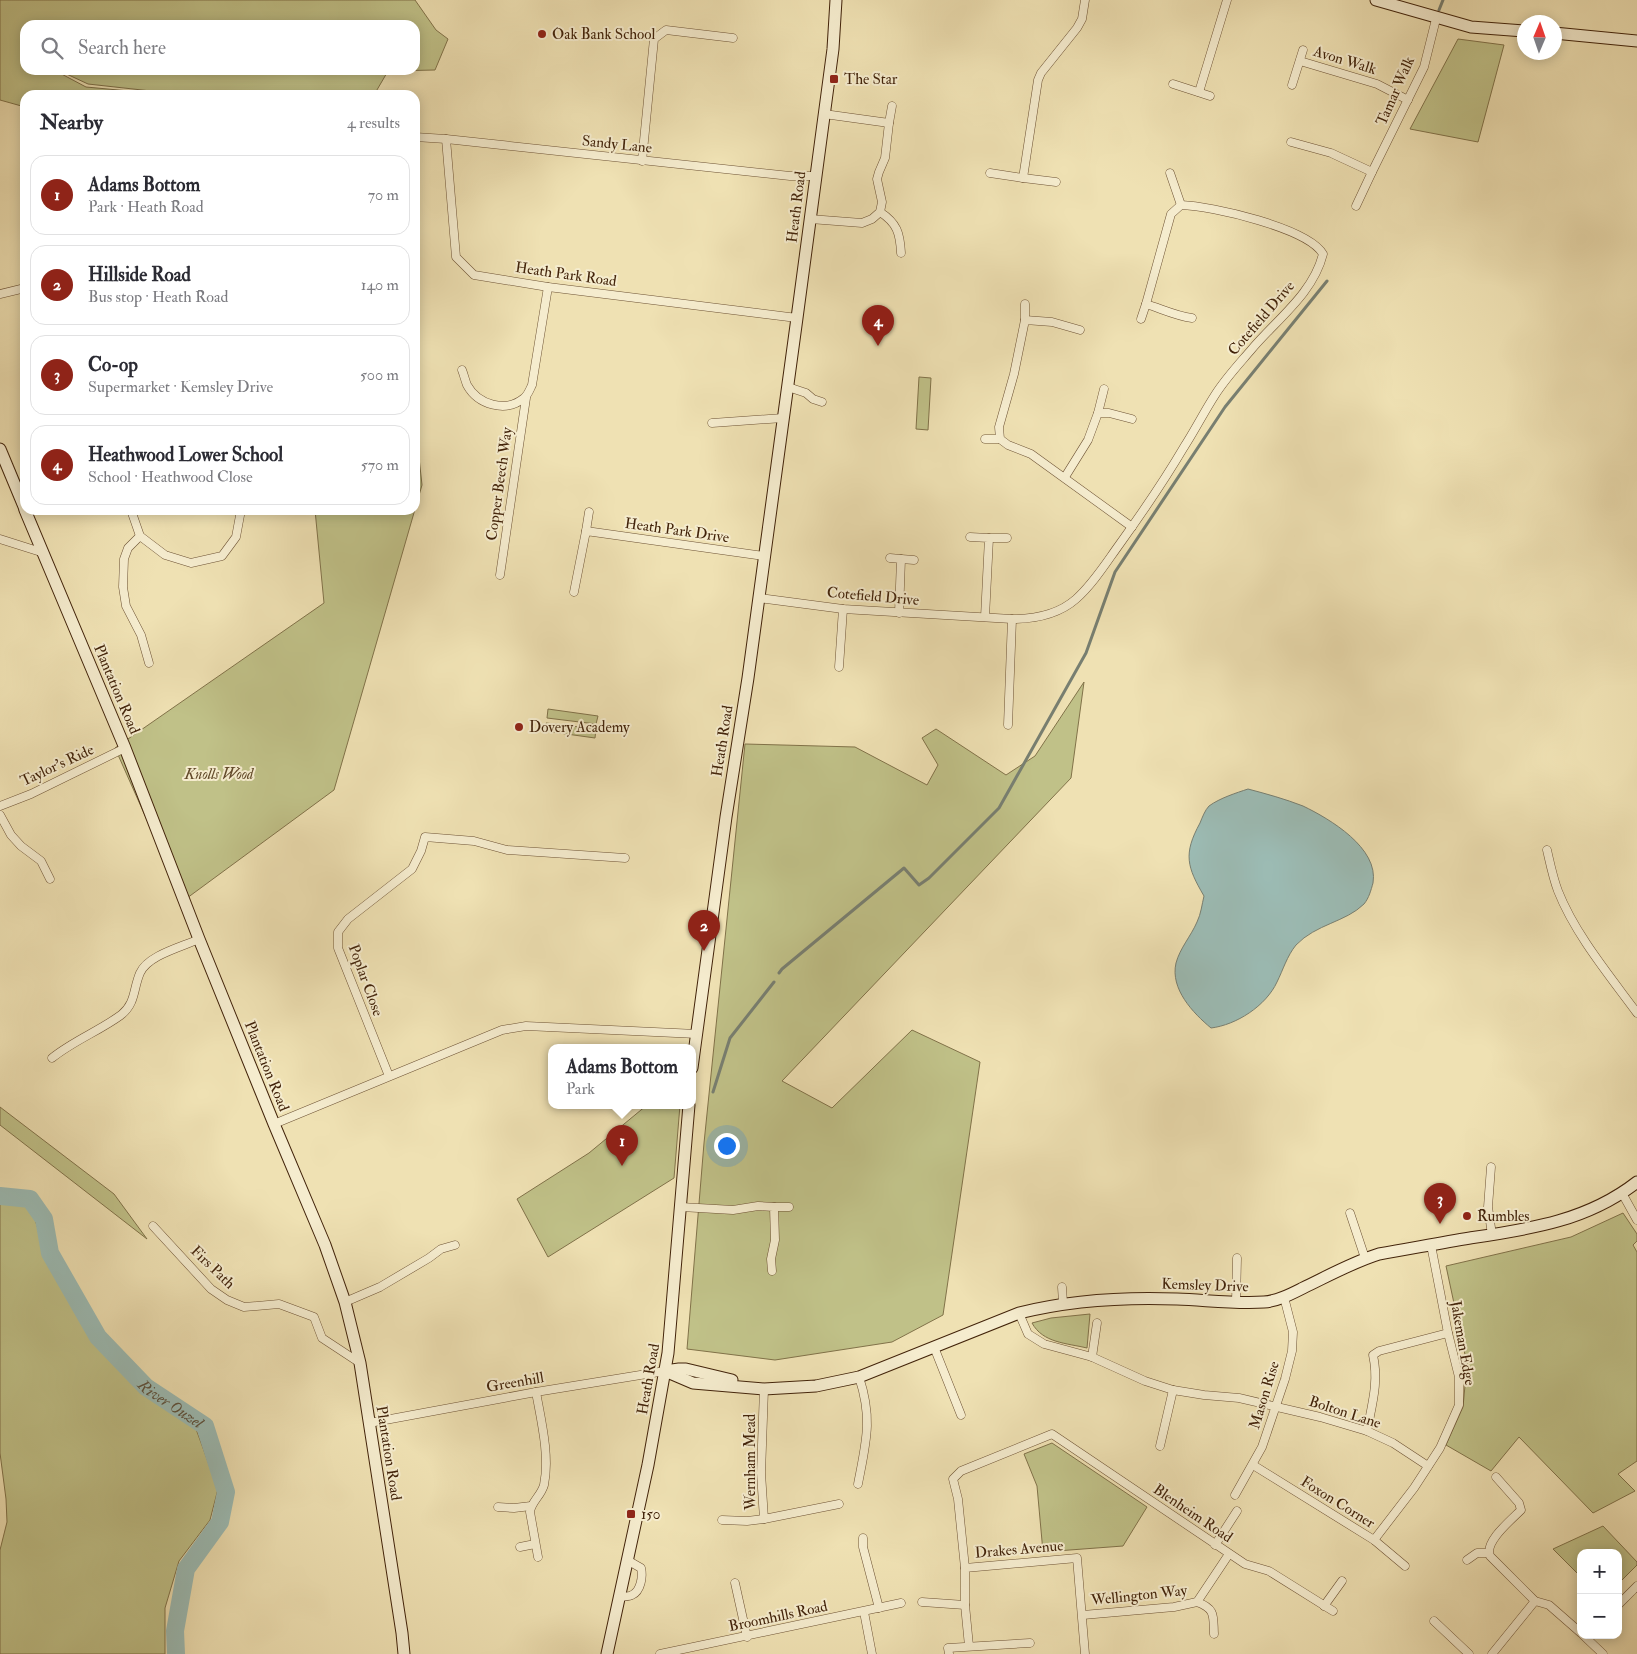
<!DOCTYPE html>
<html lang="en">
<head>
<meta charset="utf-8">
<style>
	body { margin:0; font-family:"IM FELL Double Pica",serif; background:#f2f2f3; color:#2b2b33 }
	.controls { position:absolute; right:15px; bottom:15px; display:grid; overflow:hidden; border-radius:10px; box-shadow:0 2px 12px #0003 }
	.controls button { width:45px; height:45px; display:grid; place-items:center; padding:0; border:0; border-bottom:1px solid #e1e1e2; background:#fff; color:#2b2b33; font:25px sans-serif }
	.compass { position:absolute; left:1517px; top:15px; width:45px; height:45px; border-radius:50%; background:#fff; box-shadow:0 2px 12px #0003; rotate:2deg }
	.you { position:absolute; left:726px; top:1145px; width:18px; height:18px; margin:-12px; border:4px solid #fff; border-radius:50%; background:#1a73e8; box-shadow:0 0 0 8px #1a73e833 }
	.badge { display:grid; place-items:center; width:32px; height:32px; border-radius:50%; background:#8f2418; color:#fff; font-size:16px; font-weight:700 }
	.pin { position:absolute; translate:-50% -41px; filter:drop-shadow(0 1px 2px #0008) }
	.pin::after { content:''; position:absolute; top:26px; width:18px; height:15px; background:inherit; clip-path:polygon(0 0,100% 0,50% 100%) }
	.popup { position:absolute; left:548px; top:1044px; width:148px; height:65px; box-sizing:border-box; display:grid; place-content:center; border-radius:10px; background:#fff; filter:drop-shadow(0 1px 4px #0005); font-size:16px; white-space:nowrap; color:#7c7c81 }
	.popup b { font-size:19px; color:#2b2b33 }
	.popup::after { content:''; position:absolute; left:50%; top:100%; margin-left:-10px; border:10px solid transparent; border-top-color:#fff }
	.list { margin:0; padding:0; list-style:none }
	h2 { display:flex; justify-content:space-between; align-items:center; height:65px; margin:0; padding:0 20px; font-size:21px }
	h2 small { font-size:16px; font-weight:400; color:#7c7c81 }
	.list li { display:grid; grid-template-columns:32px 1fr auto; gap:15px; align-items:center; box-sizing:border-box; height:80px; margin:0 10px 10px; padding:0 10px; border:1px solid #e1e1e2; border-radius:15px }
	.list b { display:block; font-size:19px; white-space:nowrap }
	.list p { margin:0; font-size:16px; white-space:nowrap; color:#7c7c81 }
	.list em { font-size:16px; font-style:normal; color:#7c7c81 }
	.icon { flex:none; width:28px; height:28px; fill:none; stroke:currentColor; stroke-width:2; stroke-linecap:round; stroke-linejoin:round }
	.map { position:relative; flex:none; width:1637px; height:1654px; overflow:hidden }
	.search { position:absolute; background:#fff; box-shadow:0 2px 12px #0003; left:20px; top:20px; width:400px; height:55px; display:flex; align-items:center; gap:12px; box-sizing:border-box; padding:0 18px; border-radius:15px; color:#7c7c81; font-size:19px }
	.panel { position:absolute; background:#fff; box-shadow:0 2px 12px #0003; left:20px; top:90px; width:400px; height:425px; border-radius:15px }
	.map>svg:first-child { display:block }
	.green { fill:#c0c188; stroke:#817249 }
	.water { fill:#9cbcb5; stroke:#787f71 }
	.lines { fill:none; stroke-linecap:round; stroke-linejoin:round }
	.stream { stroke:#787f71; stroke-width:3 }
	.river { stroke:#9cbcb5; stroke-width:18 }
	.street-casing { stroke:#6d5234; stroke-width:9 }
	.secondary-casing { stroke:#42230a; stroke-width:13 }
	.street { stroke:#f5ecce; stroke-width:8 }
	.secondary { stroke:#f5ecce; stroke-width:11 }
	.poi-dot { fill:#8f2418; stroke:#f5ecce; stroke-width:2 }
	.labels { text-anchor:middle; stroke-width:4; stroke-linejoin:round; paint-order:stroke }
	.poi-label { font-size:15px; fill:#42230a; stroke:#f5ecce; text-anchor:start }
	.street-label { font-size:15px; fill:#42230a; stroke:#f5ecce }
	.park-label { font-size:15px; font-style:italic; fill:#624a2a; stroke:#f5ecce }
	.water-label { font-size:16px; font-style:italic; fill:#5d513d; stroke:#f5ecce }
</style>
</head>
<body>
<div class="map">
<svg width="1637" height="1654" viewBox="0 0 1637 1654">
	<rect width="100%" height="100%" fill="#efe1b3"/>
	<filter id="stains"><feTurbulence type="fractalNoise" baseFrequency=".004" numOctaves="4"/><feColorMatrix values="0 0 0 0 .2 0 0 0 0 .09 0 0 0 0 .02 0 0 0 .5 -.17"/></filter>
	<radialGradient id="worn" r=".72"><stop offset=".6" stop-color="#630" stop-opacity="0"/><stop offset="1" stop-color="#630" stop-opacity=".3"/></radialGradient>
	<g class="green">
		<polygon points="0,0 415,0 436,30 448,39 435,70 388,71 374,95 187,95 88,84 58,70 415,70 415,25 25,25 25,70 54,70 86,87 172,95 25,95 25,107 0,100"/>
		<polygon points="1458,39 1504,45 1478,142 1410,129"/>
		<polygon points="919,377 931,378 928,430 916,429"/>
		<polygon points="415,421 422,485 334,790 183,901 115,748 324,603 315,510 415,510"/>
		<polygon points="1084,682 1071,778 782,1081 832,1108 912,1030 980,1062 943,1315 892,1342 775,1360 687,1349 704,1143 745,744 855,747 927,785 938,765 922,738 936,729 1006,775 1035,756"/>
		<polygon points="548,709 598,716 596,724 547,718"/>
		<polygon points="546,723 596,729 595,738 545,731"/>
		<polygon points="647,1105 680,1105 674,1178 548,1257 517,1199 589,1153"/>
		<polygon points="0,1107 114,1194 147,1239 0,1125"/>
		<polygon points="0,1200 30,1204 52,1272 94,1340 142,1389 196,1429 218,1489 210,1520 179,1561 165,1608 165,1654 0,1654 0,1550 7,1522 6,1499 0,1453"/>
		<polygon points="1623,1213 1637,1234 1637,1241 1633,1245 1637,1252 1637,1461 1618,1474 1635,1491 1593,1513 1519,1437 1491,1471 1446,1445 1463,1407 1467,1364 1446,1266 1571,1237"/>
		<path d="M1090,1314l-3,34c-21,-5 -44,-5 -55,-25l19,-5z"/>
		<polygon points="1052,1443 1147,1507 1123,1546 1043,1552 1037,1486 1024,1454"/>
		<polygon points="1603,1526 1637,1562 1637,1565 1618,1584 1618,1553 1581,1553 1581,1577 1553,1549"/>
	</g>
	<path class="water" d="M1248,789c19,5 37,10 55,17 27,13 76,42 70,77 -2,7 -4,15 -9,21 -18,18 -48,20 -68,41 -9,11 -13,25 -19,37 -11,24 -41,43 -66,46 -18,-15 -41,-39 -35,-65 4,-15 15,-27 21,-41 4,-8 5,-18 7,-26 -17,-29 -21,-42 -4,-73 2,-5 5,-13 9,-17 11,-8 27,-13 39,-17z"/>
	<g class="lines">
		<g class="stream">
			<polyline points="1439,10 1443,0"/>
			<polyline points="779,973 782,969 904,868 919,885 929,878 999,808 1086,653 1115,572 1225,407 1327,281"/>
			<polyline points="713,1092 730,1038 774,982"/>
		</g>
		<path class="river" id="s1" d="M0,1196l30,3 14,20 6,34 48,84 48,50 59,39 21,66 -6,30 -34,47 -11,62 1,23"/>
		<g class="street-casing">
			<g id="street">
				<polyline points="1300,61 1377,84 1408,100"/>
				<polyline points="1173,84 1210,96"/>
				<polyline points="1292,85 1303,50"/>
				<polyline points="1199,92 1227,0"/>
				<polyline points="889,123 892,106"/>
				<polyline points="415,137 446,139 790,176 815,176"/>
				<polyline points="446,139 456,257 474,275 548,287 797,318"/>
				<polyline points="1291,142 1331,153 1372,172 1424,67 1436,19"/>
				<polyline points="642,161 654,39 666,30 733,38"/>
				<polyline points="990,173 1023,178"/>
				<polyline points="1170,173 1181,205"/>
				<polyline points="1056,182 1023,178 1038,80 1041,73 1077,28 1082,19 1085,0"/>
				<polyline points="1356,206 1372,172"/>
				<path d="M880,212c17,11 20,21 21,41"/>
				<polyline points="810,219 862,223 872,219 880,212 882,202 877,179 879,172 885,158 889,123 824,114"/>
				<polyline points="0,294 25,288"/>
				<polyline points="1025,304 1025,320"/>
				<polyline points="1141,319 1146,304"/>
				<polyline points="1080,330 1052,322 1025,320 1014,374 999,427 1000,439 1008,445 1031,454 1132,527"/>
				<path d="M462,370c2,5 3,10 5,15 11,20 39,28 57,13 4,-3 6,-9 8,-13l16,-98"/>
				<polyline points="788,387 806,393 813,399 822,402"/>
				<polyline points="1098,413 1104,389"/>
				<polyline points="712,423 783,418"/>
				<polyline points="985,439 1000,439"/>
				<polyline points="1065,477 1088,440 1098,413 1109,413 1132,419"/>
				<polyline points="131,510 140,536 165,555 191,563 222,556 236,537 241,510"/>
				<polyline points="586,531 589,512"/>
				<polyline points="140,536 128,548 124,559 123,587 126,606 141,635 149,663"/>
				<polyline points="970,537 989,538 985,617"/>
				<polyline points="989,538 1007,538"/>
				<polyline points="0,539 44,553"/>
				<polyline points="890,558 901,559 899,613"/>
				<polyline points="901,559 914,560"/>
				<polyline points="500,575 526,398"/>
				<polyline points="574,592 586,531 764,556"/>
				<path d="M759,598l84,11 169,10c22,0 47,-5 64,-20 17,-15 30,-36 43,-54 23,-32 45,-64 65,-98 11,-17 20,-35 31,-52 10,-16 24,-31 36,-45 25,-30 62,-56 72,-96 -15,-26 -111,-48 -142,-49l-10,9 -25,90c16,5 30,12 46,14"/>
				<polyline points="839,667 843,609"/>
				<polyline points="1008,725 1012,619"/>
				<polyline points="0,806 31,794 125,748"/>
				<polyline points="0,815 11,835 21,846 41,861 50,879"/>
				<path d="M1547,850c3,13 6,28 11,41 17,43 51,84 79,122"/>
				<path d="M52,1058c21,-17 47,-27 69,-43 15,-12 12,-26 19,-42 8,-18 42,-26 59,-34"/>
				<polyline points="389,1076 338,948 338,932 348,919 412,869 421,851 425,837 474,841 507,850 625,858"/>
				<polyline points="274,1124 502,1030 526,1026 697,1034"/>
				<polyline points="1491,1167 1488,1207 1492,1235"/>
				<polyline points="1622,1193 1637,1220"/>
				<polyline points="681,1207 733,1210 758,1206 774,1207 775,1240 771,1259 772,1271"/>
				<polyline points="774,1207 789,1207"/>
				<polyline points="1350,1213 1365,1258"/>
				<polyline points="153,1226 211,1289 227,1300 244,1307 279,1304 314,1317 322,1338 360,1363"/>
				<polyline points="1062,1287 1063,1303"/>
				<polyline points="345,1302 380,1287 429,1258 441,1249 455,1245"/>
				<polyline points="1236,1302 1237,1258"/>
				<polyline points="1019,1313 1028,1334 1044,1344 1092,1357 1145,1381 1173,1390 1204,1395 1239,1398 1320,1417 1367,1431 1393,1443 1428,1466"/>
				<polyline points="934,1347 961,1415"/>
				<polyline points="1092,1357 1097,1323"/>
				<polyline points="764,1389 761,1473 764,1519 839,1504"/>
				<path d="M536,1392c5,28 14,64 8,93 -3,11 -13,17 -14,27l8,45"/>
				<polyline points="369,1423 536,1392 665,1371"/>
				<path d="M1367,1431c5,-27 12,-49 6,-76l6,-4 69,-18"/>
				<polyline points="1160,1446 1173,1390"/>
				<polyline points="1253,1465 1374,1540 1405,1566"/>
				<path d="M1496,1477l23,26 2,7c-10,10 -37,32 -31,46l45,45 14,4 32,28"/>
				<path d="M858,1484c8,-42 15,-65 1,-107"/>
				<polyline points="1235,1495 1262,1447 1285,1379 1292,1351 1293,1332 1284,1297"/>
				<polyline points="498,1507 514,1508 531,1506"/>
				<polyline points="722,1520 747,1521 764,1519"/>
				<polyline points="863,1538 863,1547 879,1608"/>
				<polyline points="1374,1540 1414,1488 1440,1448 1459,1405 1459,1377 1448,1333 1431,1245"/>
				<polyline points="1215,1545 1237,1511"/>
				<polyline points="520,1547 535,1544"/>
				<polyline points="1467,1560 1477,1553 1488,1553"/>
				<polyline points="965,1568 958,1499 953,1479 961,1471 1052,1434 1245,1564 1269,1571 1333,1611"/>
				<polyline points="735,1583 747,1637"/>
				<path d="M619,1597c4,-1 10,0 13,-2 9,-4 11,-19 9,-27l-14,-8"/>
				<polyline points="922,1602 965,1605"/>
				<path d="M1197,1602c19,7 16,14 17,32"/>
				<polyline points="1618,1605 1637,1586"/>
				<polyline points="1324,1606 1342,1581"/>
				<polyline points="864,1612 872,1654"/>
				<polyline points="1083,1615 1174,1607 1197,1602 1229,1554"/>
				<polyline points="1434,1621 1469,1654"/>
				<polyline points="1583,1635 1603,1654"/>
				<polyline points="969,1646 965,1605 965,1568 1077,1558 1085,1654"/>
				<polyline points="660,1654 901,1603"/>
				<polyline points="949,1654 948,1648 1030,1643"/>
				<polyline points="1492,1654 1535,1601"/>
			</g>
		</g>
		<g class="secondary-casing">
			<g id="secondary">
				<polyline points="1376,0 1471,27 1524,31"/>
				<polyline points="1554,33 1637,41"/>
				<polyline points="0,449 25,509"/>
				<polyline points="25,510 125,748 199,939 274,1124 325,1245 345,1302 360,1363 402,1633 404,1654"/>
				<polyline points="692,1068 726,817 748,678 797,318 833,49 836,0"/>
				<path d="M665,1371l28,12 71,6 52,-3 43,-9 160,-64c52,-13 105,-16 158,-14 29,1 58,5 87,3 14,-1 27,-8 39,-14 25,-12 50,-26 76,-34 30,-5 60,-11 91,-16 60,-9 117,-17 167,-56"/>
				<polyline points="665,1371 679,1369 686,1369 732,1380"/>
				<polyline points="607,1654 648,1465 668,1353 689,1105"/>
			</g>
		</g>
		<use href="#street" class="street"/>
		<use href="#secondary" class="secondary"/>
	</g>
	<g class="poi-dot">
		<circle cx="542" cy="34" r="5"/>
		<rect x="829" y="74" width="10" height="10" rx="2.5"/>
		<circle cx="519" cy="727" r="5"/>
		<circle cx="1467" cy="1216" r="5"/>
		<rect x="626" y="1509" width="10" height="10" rx="2.5"/>
	</g>
	<g class="labels">
		<g class="poi-label">
			<text x="552" y="39">Oak Bank School</text>
			<text x="844" y="84">The Star</text>
			<text x="529" y="732">Dovery Academy</text>
			<text x="1477" y="1221">Rumbles</text>
			<text x="641" y="1519">150</text>
		</g>
		<g class="street-label">
			<text transform="translate(1345 60) rotate(17)" y="5">Avon Walk</text>
			<text transform="translate(1395 91) rotate(-66)" y="5">Tamar Walk</text>
			<text transform="translate(617 144) rotate(6)" y="5">Sandy Lane</text>
			<text transform="translate(796 207) rotate(-83)" y="5">Heath Road</text>
			<text transform="translate(566 274) rotate(8)" y="5">Heath Park Road</text>
			<text transform="translate(1261 318) rotate(-49)" y="5">Cotefield Drive</text>
			<text transform="translate(499 484) rotate(-82)" y="5">Copper Beech Way</text>
			<text transform="translate(677 530) rotate(8)" y="5">Heath Park Drive</text>
			<text transform="translate(873 596) rotate(5)" y="5">Cotefield Drive</text>
			<text transform="translate(117 689) rotate(67)" y="5">Plantation Road</text>
			<text transform="translate(722 741) rotate(-81)" y="5">Heath Road</text>
			<text transform="translate(57 765) rotate(-25)" y="5">Taylor's Ride</text>
			<text transform="translate(366 980) rotate(70)" y="5">Poplar Close</text>
			<text transform="translate(267 1066) rotate(68)" y="5">Plantation Road</text>
			<text transform="translate(213 1267) rotate(44)" y="5">Firs Path</text>
			<text transform="translate(1205 1285) rotate(2)" y="5">Kemsley Drive</text>
			<text transform="translate(1463 1343) rotate(80)" y="5">Jakeman Edge</text>
			<text transform="translate(648 1379) rotate(-80)" y="5">Heath Road</text>
			<text transform="translate(515 1382) rotate(-10)" y="5">Greenhill</text>
			<text transform="translate(1264 1395) rotate(-73)" y="5">Mason Rise</text>
			<text transform="translate(1345 1412) rotate(18)" y="5">Bolton Lane</text>
			<text transform="translate(389 1453) rotate(81)" y="5">Plantation Road</text>
			<text transform="translate(750 1462) rotate(-90)" y="5">Wernham Mead</text>
			<text transform="translate(1338 1502) rotate(32)" y="5">Foxon Corner</text>
			<text transform="translate(1193 1513) rotate(34)" y="5">Blenheim Road</text>
			<text transform="translate(1019 1549) rotate(-5)" y="5">Drakes Avenue</text>
			<text transform="translate(1139 1595) rotate(-6)" y="5">Wellington Way</text>
			<text transform="translate(778 1616) rotate(-12)" y="5">Broomhills Road</text>
		</g>
		<g class="park-label">
			<text x="219" y="779">Knolls Wood</text>
		</g>
		<g class="water-label">
			<text dy="6" stroke="none"><textPath href="#s1" startOffset="285">River Ouzel</textPath></text>
		</g>
	</g>
	<rect width="100%" height="100%" filter="url(#stains)"/>
	<rect width="100%" height="100%" fill="url(#worn)"/>
</svg>
<div class="controls">
<button>+</button>
<button>−</button>
</div>
<svg class="compass" viewBox="-18 -18 36 36"><path d="M0-13l5 13h-10z" fill="#e53935"/><path d="M0 13l5-13h-10z" fill="#7c7c81"/></svg>
<div class="you"></div>
<div class="pin badge" style="left:622px;top:1166px">1</div>
<div class="popup"><b>Adams Bottom</b>Park</div>
<div class="pin badge" style="left:704px;top:951px">2</div>
<div class="pin badge" style="left:1440px;top:1224px">3</div>
<div class="pin badge" style="left:878px;top:346px">4</div>
<div class="search"><svg class="icon" aria-label="search" viewBox="0 0 24 24"><circle cx="10" cy="10" r="6"/><path d="M15 15l6 6"/></svg>Search here</div>
<section class="panel">
<h2>Nearby<small>4 results</small></h2>
<ul class="list">
<li><span class="badge">1</span><div><b>Adams Bottom</b><p>Park · Heath Road</p></div><em>70 m</em></li>
<li><span class="badge">2</span><div><b>Hillside Road</b><p>Bus stop · Heath Road</p></div><em>140 m</em></li>
<li><span class="badge">3</span><div><b>Co-op</b><p>Supermarket · Kemsley Drive</p></div><em>500 m</em></li>
<li><span class="badge">4</span><div><b>Heathwood Lower School</b><p>School · Heathwood Close</p></div><em>570 m</em></li>
</ul>
</section>
</div>
</body>
</html>
